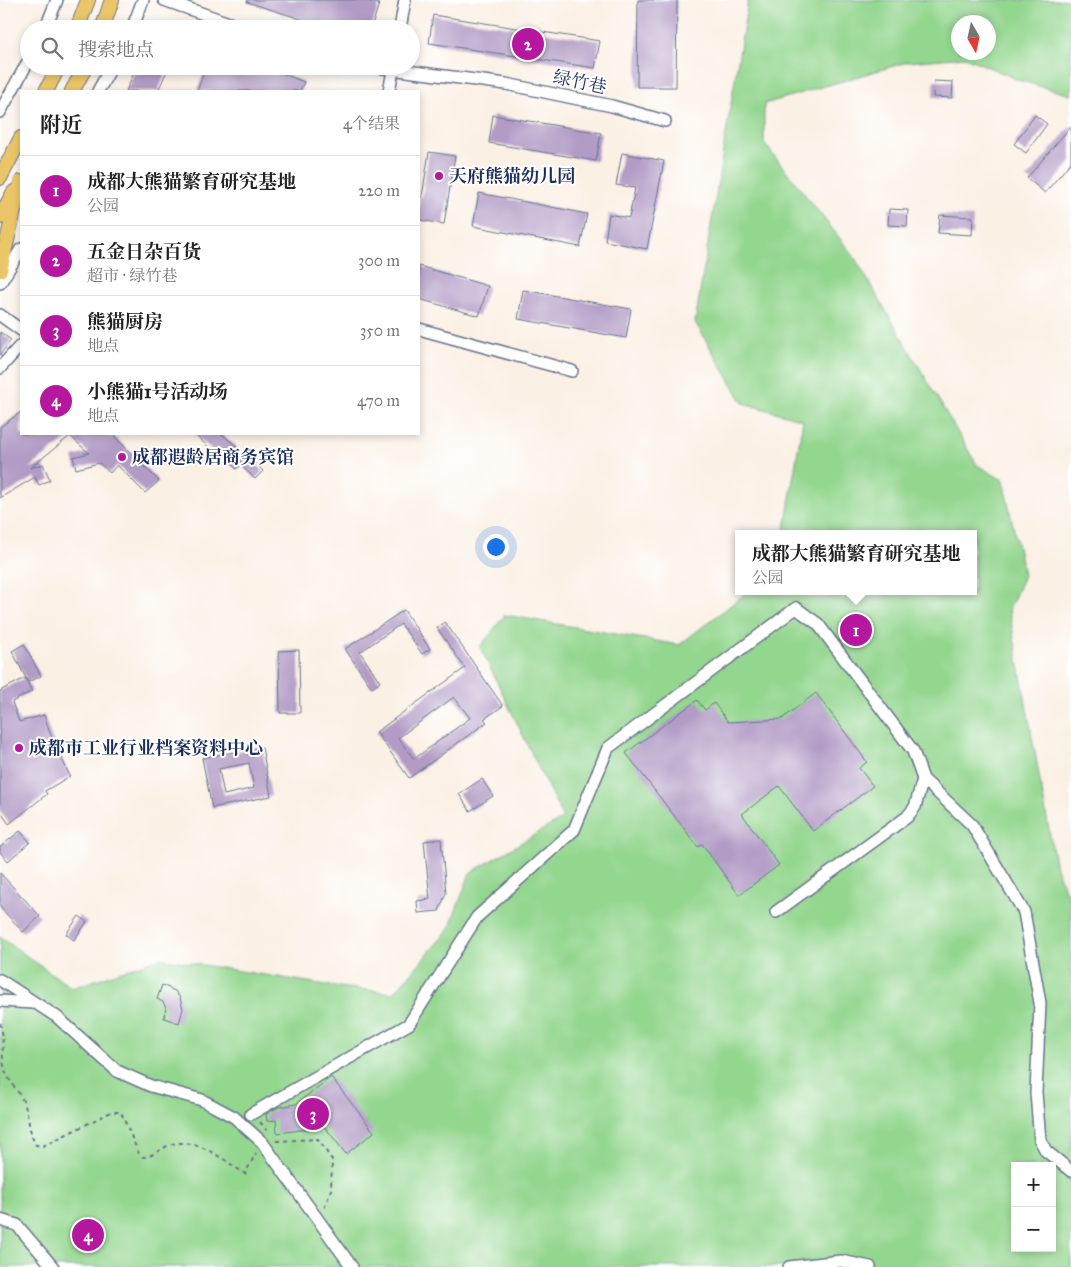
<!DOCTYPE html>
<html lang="zh">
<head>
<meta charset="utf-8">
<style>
	body { margin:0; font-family:"IM FELL Great Primer","Noto Serif SC",serif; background:#f6f6f6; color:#222 }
	.controls { position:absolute; right:15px; bottom:15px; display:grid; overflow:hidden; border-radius:0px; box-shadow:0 2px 8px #0003 }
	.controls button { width:45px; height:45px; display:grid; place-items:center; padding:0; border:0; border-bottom:1px solid #e0e0e0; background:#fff; color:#222; font:25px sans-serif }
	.compass { position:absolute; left:951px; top:15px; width:45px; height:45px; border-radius:50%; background:#fff; box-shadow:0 2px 8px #0003; rotate:171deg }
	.you { position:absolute; left:495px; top:546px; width:18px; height:18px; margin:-12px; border:4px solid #fff; border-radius:50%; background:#1a73e8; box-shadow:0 0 0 8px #1a73e833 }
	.badge { display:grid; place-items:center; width:32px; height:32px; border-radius:50%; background:#b5179e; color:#fff; font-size:16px; font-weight:700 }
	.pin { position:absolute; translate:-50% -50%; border:2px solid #fff; box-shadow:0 1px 5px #0006 }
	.popup { position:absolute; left:735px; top:530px; width:242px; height:65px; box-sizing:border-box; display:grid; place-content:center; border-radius:0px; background:#fff; filter:drop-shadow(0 1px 4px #0005); font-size:16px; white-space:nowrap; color:#767676 }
	.popup b { font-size:19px; color:#222 }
	.popup::after { content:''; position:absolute; left:50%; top:100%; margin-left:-10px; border:10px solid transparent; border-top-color:#fff }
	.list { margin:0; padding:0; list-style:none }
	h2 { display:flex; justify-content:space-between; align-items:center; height:65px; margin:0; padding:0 20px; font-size:21px }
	h2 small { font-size:16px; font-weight:400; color:#767676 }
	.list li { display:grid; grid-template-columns:32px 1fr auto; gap:15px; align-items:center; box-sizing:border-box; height:70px; padding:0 20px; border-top:1px solid #e0e0e0 }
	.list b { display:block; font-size:19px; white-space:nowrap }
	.list p { margin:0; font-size:16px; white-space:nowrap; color:#767676 }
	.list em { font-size:16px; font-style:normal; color:#767676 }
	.icon { flex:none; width:28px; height:28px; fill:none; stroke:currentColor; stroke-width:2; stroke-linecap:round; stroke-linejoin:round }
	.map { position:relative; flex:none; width:1071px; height:1267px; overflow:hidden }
	.search { position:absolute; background:#fff; box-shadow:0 2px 8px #0003; left:20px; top:20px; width:400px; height:55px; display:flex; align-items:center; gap:12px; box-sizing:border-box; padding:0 18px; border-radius:28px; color:#767676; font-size:19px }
	.panel { position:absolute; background:#fff; box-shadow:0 2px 8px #0003; left:20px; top:90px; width:400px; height:345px; border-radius:0px }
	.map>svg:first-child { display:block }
	.green { fill:#93d68e; stroke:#578276; fill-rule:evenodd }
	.building { fill:#b29cc6; fill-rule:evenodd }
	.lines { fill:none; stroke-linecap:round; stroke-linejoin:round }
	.minor-casing { stroke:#69738d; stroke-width:14 }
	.major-casing { stroke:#69738d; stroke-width:16 }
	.path { stroke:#69738d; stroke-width:2; stroke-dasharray:4 4; stroke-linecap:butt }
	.minor { stroke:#fff; stroke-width:11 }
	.major { stroke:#ebc669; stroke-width:14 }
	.poi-dot { fill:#b5179e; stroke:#fff; stroke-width:2 }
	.labels { text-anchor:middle; stroke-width:4; stroke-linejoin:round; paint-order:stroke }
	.street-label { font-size:18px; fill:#1b2f5e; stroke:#fff }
	.poi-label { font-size:18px; font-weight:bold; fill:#1b2f5e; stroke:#fff; text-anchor:start }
</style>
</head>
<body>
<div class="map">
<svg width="1071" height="1267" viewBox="0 0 1071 1267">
	<rect width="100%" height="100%" fill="#fff"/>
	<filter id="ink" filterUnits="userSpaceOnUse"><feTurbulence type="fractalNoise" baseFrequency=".02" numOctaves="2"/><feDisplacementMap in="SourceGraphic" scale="10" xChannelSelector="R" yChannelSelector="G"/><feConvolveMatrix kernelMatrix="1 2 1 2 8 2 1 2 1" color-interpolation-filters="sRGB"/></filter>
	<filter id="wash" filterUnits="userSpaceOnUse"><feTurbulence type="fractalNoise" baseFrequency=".0096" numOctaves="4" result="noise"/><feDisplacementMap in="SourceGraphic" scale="20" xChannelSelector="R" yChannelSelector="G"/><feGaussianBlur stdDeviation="1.12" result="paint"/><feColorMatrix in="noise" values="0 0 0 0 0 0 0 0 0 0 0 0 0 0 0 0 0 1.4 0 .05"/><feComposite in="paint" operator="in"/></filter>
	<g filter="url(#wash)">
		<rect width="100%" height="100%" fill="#fbf0e4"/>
		<path class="green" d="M748,0h323v95l-50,-14 -56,-24 -58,5 -143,42v39l89,112 124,210 26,15 21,95 -15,35 47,258 15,35v364h-1071v-330l72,51 88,-30 179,29 55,6 55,-64 21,-56 93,-55 -83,-171 25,-32 174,30 70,-54h225v-57h-190l19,-114 -60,-17 -48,-81zM958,22h30v30h-30zM1015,1166h37v82h-37z"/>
		<g id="blocks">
			<g class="building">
				<polygon points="248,0 364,0 379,4 371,29 333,29 247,2"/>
				<polygon points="638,0 677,0 676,87 637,87"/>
				<polygon points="433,15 600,41 595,68 429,43"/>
				<polygon points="137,66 169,66 158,91 126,91"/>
				<polygon points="206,66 264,66 304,82 300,91 197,91"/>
				<polygon points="934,81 953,82 952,98 933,97"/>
				<polygon points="493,115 601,133 596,161 489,143"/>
				<polygon points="1035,115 1047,124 1026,153 1014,144"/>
				<polygon points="1071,126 1071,162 1045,193 1027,178"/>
				<polygon points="429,152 455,156 444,224 419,220 419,196 422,197"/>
				<polygon points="622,153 664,161 647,249 605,241 609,214 629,218 635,188 616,185"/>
				<polygon points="479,193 587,214 580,247 473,226"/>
				<polygon points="889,209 908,210 907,226 888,225"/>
				<polygon points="940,215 973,217 972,235 938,233"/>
				<polygon points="419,266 488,286 479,316 419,299"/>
				<polygon points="523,290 631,309 626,338 518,319"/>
				<polygon points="0,332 11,340 0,355"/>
				<polygon points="21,412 21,434 112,434 159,481 145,493 117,465 110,473 99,463 76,469 73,457 89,453 70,436 30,468 43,464 50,480 39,485 35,477 0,498 0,427"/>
				<polygon points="194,434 222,434 236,446 246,462 236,469 227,456 223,460"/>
				<polygon points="251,459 263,471 255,479 243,467"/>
				<polygon points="404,610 430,649 422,654 401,624 360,652 380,682 372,688 345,649"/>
				<path d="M445,622l58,84 -19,13 3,3 -78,56 -33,-46 89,-64 -28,-40zM454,697l16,21 -56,41 -16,-21z"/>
				<polygon points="24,644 41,676 28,682 12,651"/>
				<polygon points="299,650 300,713 280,713 279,651"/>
				<polygon points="25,678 32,691 12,702 19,722 44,715 50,733 70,776 45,791 47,794 9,824 0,811 0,691"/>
				<polygon points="816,693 867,762 859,768 873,786 813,831 779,786 742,814 779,865 739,895 702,844 698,847 626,753 697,700 705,710 714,703 728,722 782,719"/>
				<path d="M262,747l9,49 -59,12 -10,-50zM249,763l5,25 -30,7 -5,-26z"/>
				<polygon points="482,779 493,796 470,811 459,794"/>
				<polygon points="20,831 30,842 8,861 0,852 0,847"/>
				<polygon points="441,839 446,893 439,911 418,913 417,901 430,899 424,841"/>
				<polygon points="0,873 40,916 23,932 0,907"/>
				<polygon points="79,916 87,922 74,940 66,934"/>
				<polygon points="162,985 175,991 180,998 183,1009 179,1023 164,1018 166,1008 163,1002 157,999"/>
				<polygon points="331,1077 374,1132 346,1154 325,1127 277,1133 276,1120 267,1121 266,1114 279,1107 296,1104"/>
			</g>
		</g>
	</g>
	<g filter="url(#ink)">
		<use href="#blocks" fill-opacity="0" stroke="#69738d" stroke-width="1"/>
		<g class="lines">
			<g class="minor-casing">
				<g id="minor">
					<polyline points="164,0 246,29"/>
					<polyline points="45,29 57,0"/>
					<polyline points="132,29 143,0"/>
					<polyline points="400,29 405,0"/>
					<polyline points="368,66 506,84 612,106 665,121"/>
					<polyline points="98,91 112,66"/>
					<polyline points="389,91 394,66"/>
					<polyline points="0,112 29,60"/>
					<polyline points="0,283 21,249"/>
					<polyline points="0,315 21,330"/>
					<polyline points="419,329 572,371"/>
					<polyline points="0,368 21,345"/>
					<polyline points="923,779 972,825 1024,912 1040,1003 1036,1093 1040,1140 1046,1151 1071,1171"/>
					<polyline points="0,980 57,1017 117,1071 151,1086 202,1100 234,1117 262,1142 352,1267"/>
					<polyline points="0,1001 33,1003"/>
					<polyline points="251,1114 409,1024 477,917 574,830 608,748 796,608 818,624 913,751 923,779 915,807 907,817 776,912"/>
					<polyline points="0,1220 17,1225 53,1267"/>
					<polyline points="789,1267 841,1261 870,1267"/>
				</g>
			</g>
			<g class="major-casing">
				<g id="major">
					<polyline points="77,29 88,0"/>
					<polyline points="102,29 112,0"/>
					<polyline points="46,91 59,66"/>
					<polyline points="72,91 86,66"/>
					<polyline points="0,178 21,138"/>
					<polyline points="0,217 14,192"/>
					<polyline points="0,270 21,182"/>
				</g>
			</g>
			<g class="path">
				<path d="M0,1023c5,14 1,29 4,43 2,12 11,20 17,31 9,15 6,33 15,48l7,1 68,-34h10l17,40 5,5c14,-1 22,-14 36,-14 24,-1 47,18 66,31l11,-21"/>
				<polyline points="260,1122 267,1130"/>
				<polyline points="276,1141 318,1139 332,1160 331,1190 324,1209"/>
			</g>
			<use href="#minor" class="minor"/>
			<use href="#major" class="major"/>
		</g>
	</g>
	<g class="poi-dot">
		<circle cx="439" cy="176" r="5"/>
		<circle cx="122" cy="457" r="5"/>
		<circle cx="19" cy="748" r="5"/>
	</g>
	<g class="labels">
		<g class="street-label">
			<text transform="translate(580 82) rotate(12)" y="6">绿竹巷</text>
		</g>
		<g class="poi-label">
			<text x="449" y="182">天府熊猫幼儿园</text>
			<text x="132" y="463">成都遐龄居商务宾馆</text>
			<text x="29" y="754">成都市工业行业档案资料中心</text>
		</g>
	</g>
</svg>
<div class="controls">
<button>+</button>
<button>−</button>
</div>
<svg class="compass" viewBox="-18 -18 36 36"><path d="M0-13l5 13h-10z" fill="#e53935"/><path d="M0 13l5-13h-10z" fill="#767676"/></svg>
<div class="you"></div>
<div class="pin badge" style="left:856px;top:630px">1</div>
<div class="popup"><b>成都大熊猫繁育研究基地</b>公园</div>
<div class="pin badge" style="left:528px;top:44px">2</div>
<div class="pin badge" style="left:313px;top:1114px">3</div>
<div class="pin badge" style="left:88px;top:1235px">4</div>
<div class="search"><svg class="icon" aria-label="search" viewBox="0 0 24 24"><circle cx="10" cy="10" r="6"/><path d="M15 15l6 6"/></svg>搜索地点</div>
<section class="panel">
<h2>附近<small>4个结果</small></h2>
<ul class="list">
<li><span class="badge">1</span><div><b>成都大熊猫繁育研究基地</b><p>公园</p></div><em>220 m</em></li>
<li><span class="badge">2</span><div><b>五金日杂百货</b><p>超市 · 绿竹巷</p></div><em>300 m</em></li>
<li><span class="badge">3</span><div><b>熊猫厨房</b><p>地点</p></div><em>350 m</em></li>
<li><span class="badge">4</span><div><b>小熊猫1号活动场</b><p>地点</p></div><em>470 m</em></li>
</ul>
</section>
</div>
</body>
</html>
